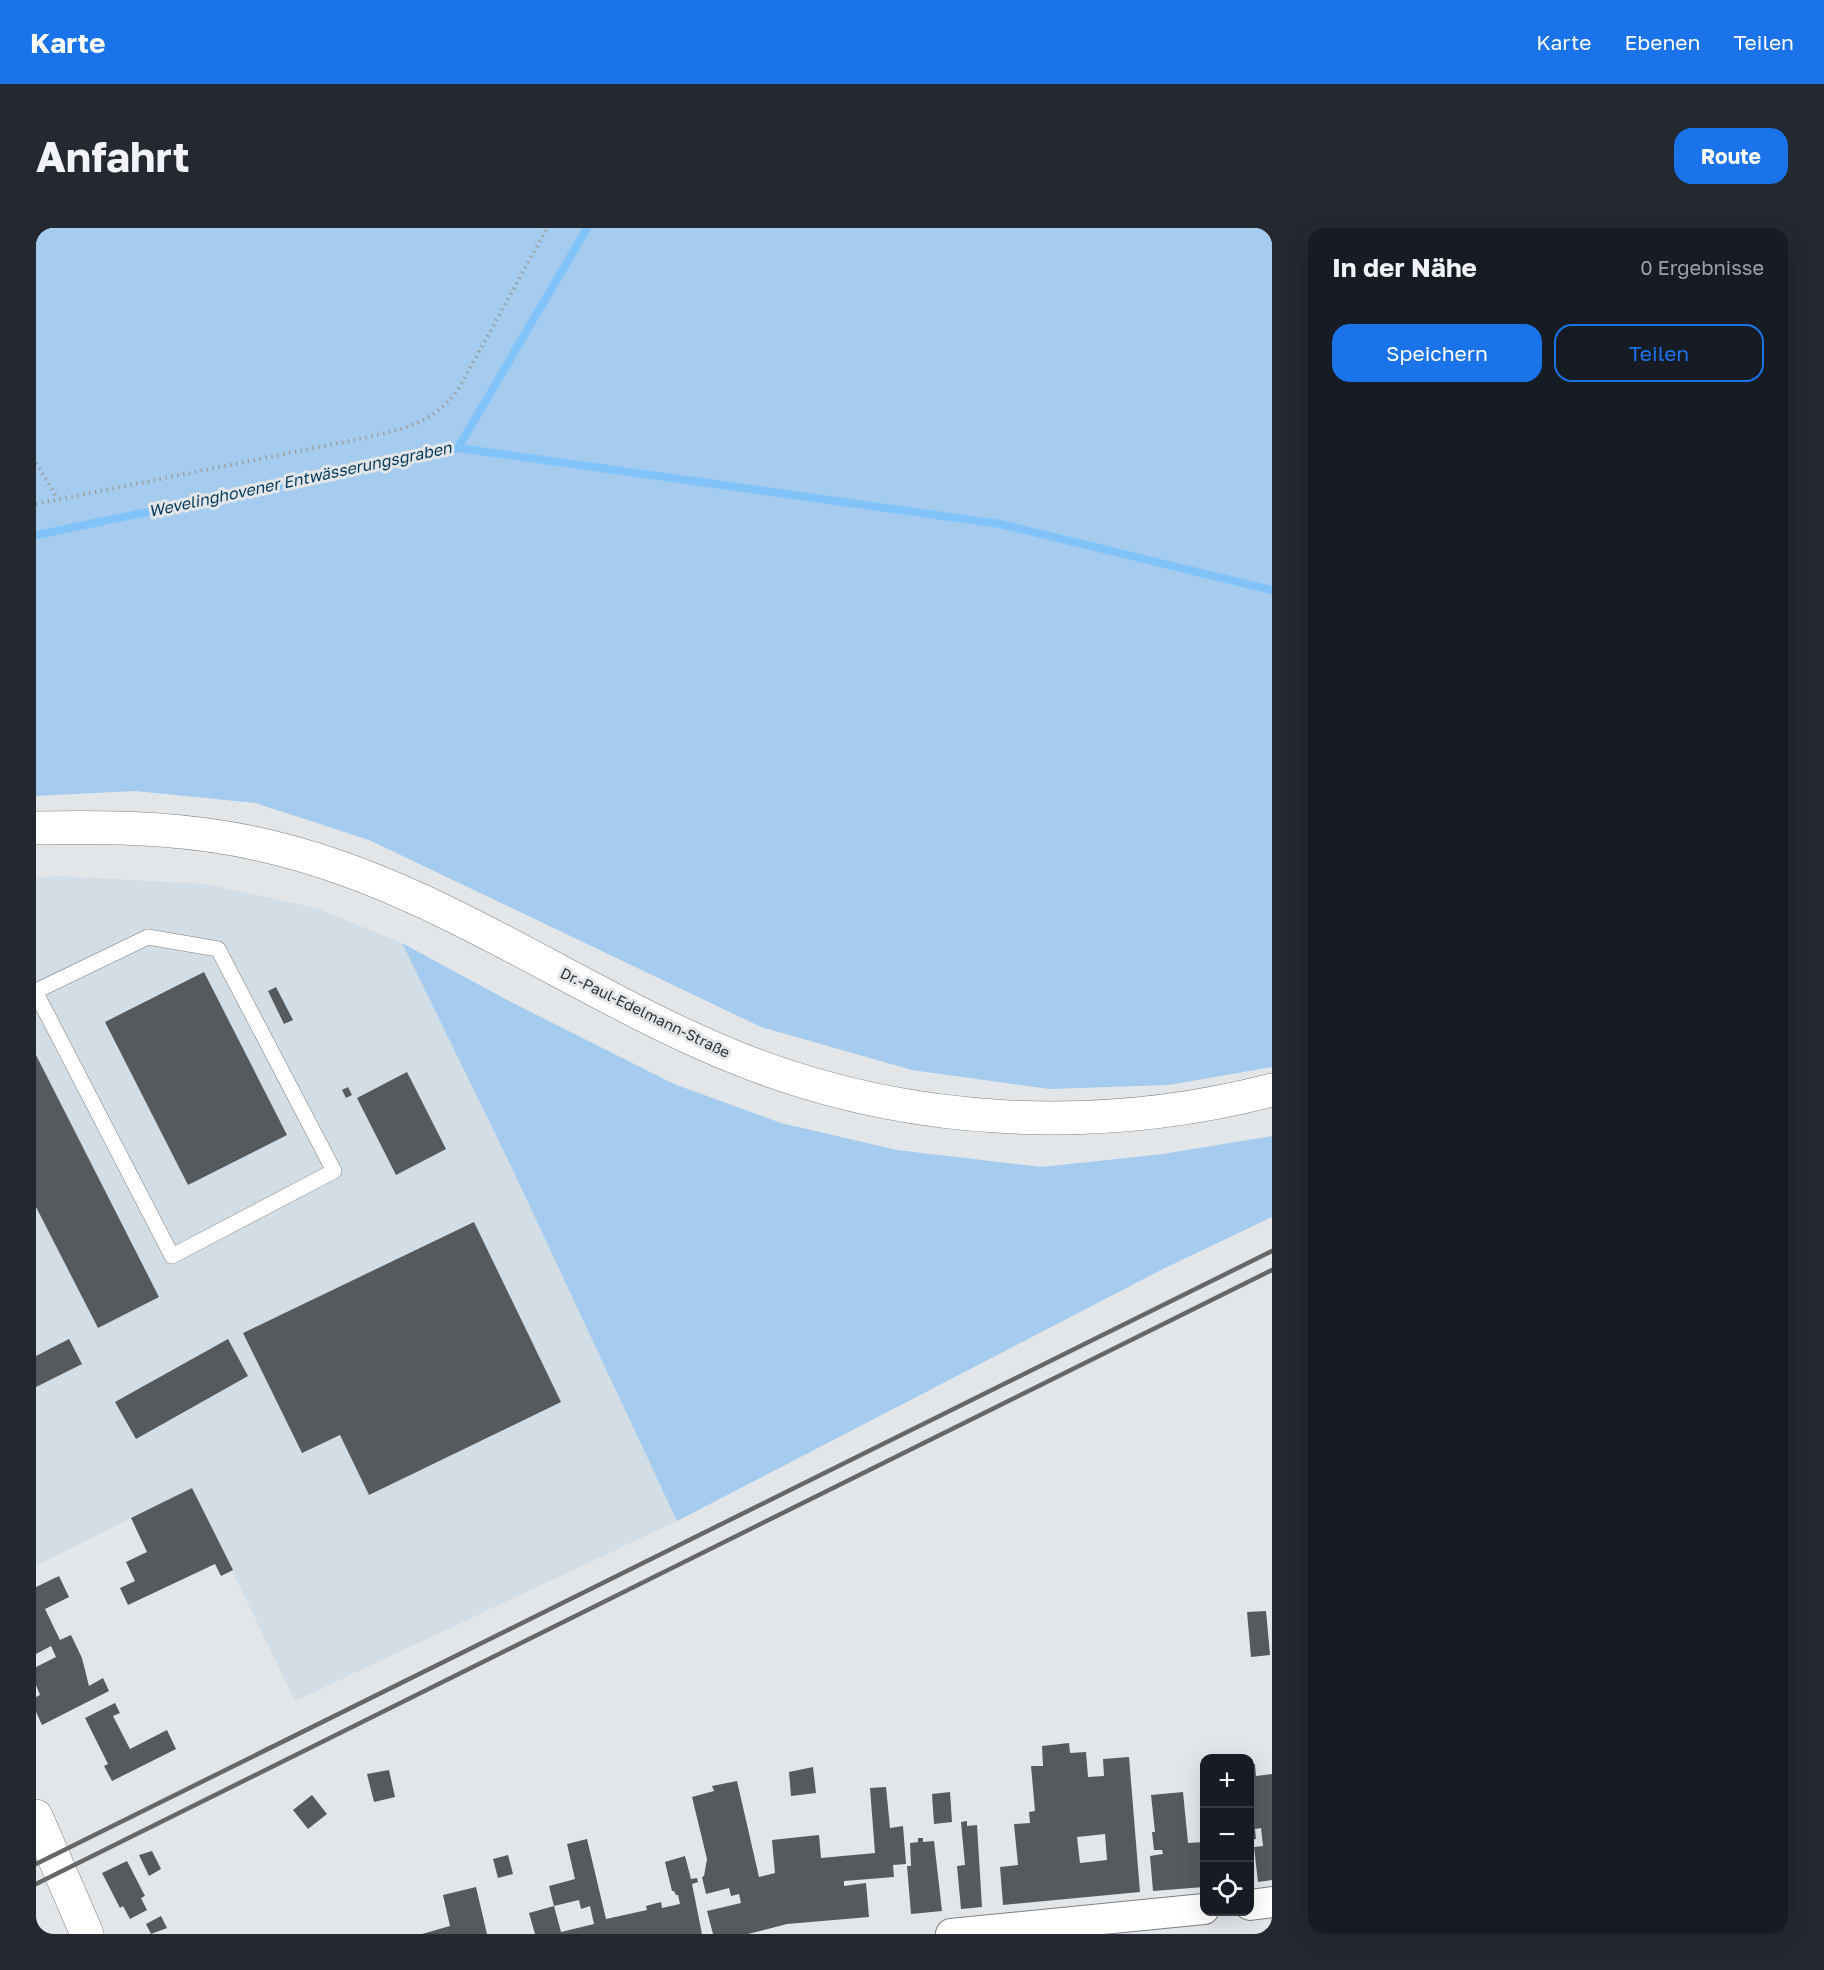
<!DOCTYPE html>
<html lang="de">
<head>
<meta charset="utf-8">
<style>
	body { margin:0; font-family:"Golos Text",sans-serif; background:#242831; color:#f1f3f6 }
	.controls { position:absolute; right:18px; bottom:18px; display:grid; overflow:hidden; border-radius:12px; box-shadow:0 6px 24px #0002 }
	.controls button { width:54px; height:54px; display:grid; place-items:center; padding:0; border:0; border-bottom:2px solid #363941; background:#171b24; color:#f1f3f6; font:30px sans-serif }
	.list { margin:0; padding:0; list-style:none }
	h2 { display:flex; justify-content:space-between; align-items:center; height:78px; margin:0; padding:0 24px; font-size:26px }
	h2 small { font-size:20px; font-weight:400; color:#9ea1a6 }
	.actions { display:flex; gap:12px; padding:18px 24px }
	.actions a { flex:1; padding:14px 0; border:2px solid #1a73e8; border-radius:18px; text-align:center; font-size:21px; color:#1a73e8 }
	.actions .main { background:#1a73e8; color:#fff }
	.icon { flex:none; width:33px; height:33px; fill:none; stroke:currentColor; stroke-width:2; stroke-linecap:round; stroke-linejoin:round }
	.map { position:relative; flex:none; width:1236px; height:1706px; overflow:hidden; border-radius:18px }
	header { display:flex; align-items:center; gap:36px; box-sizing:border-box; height:84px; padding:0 30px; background:#1a73e8; color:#fff }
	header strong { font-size:28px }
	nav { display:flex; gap:33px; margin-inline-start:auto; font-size:21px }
	.intro { display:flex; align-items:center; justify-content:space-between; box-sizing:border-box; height:144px; padding:0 36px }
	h1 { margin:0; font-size:42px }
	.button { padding:15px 27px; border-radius:18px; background:#1a73e8; color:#fff; font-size:21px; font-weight:700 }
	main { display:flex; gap:36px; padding:0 36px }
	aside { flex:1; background:#171b24; border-radius:18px; box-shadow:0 6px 24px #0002 }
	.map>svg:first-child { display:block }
	.built { fill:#d3dde5 }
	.green { fill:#a5ccee }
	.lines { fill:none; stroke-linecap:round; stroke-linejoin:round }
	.stream { stroke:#81c2f8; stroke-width:8 }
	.building { fill:#575a5c; fill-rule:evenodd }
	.lane-casing { stroke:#7d8082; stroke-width:16 }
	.street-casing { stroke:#7d8082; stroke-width:32 }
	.secondary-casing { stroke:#7d8082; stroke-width:34 }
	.path { stroke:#9da0a2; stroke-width:4; stroke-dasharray:1.5 4.5; stroke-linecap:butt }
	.lane { stroke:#fff; stroke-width:15 }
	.street { stroke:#fff; stroke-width:30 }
	.secondary { stroke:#fff; stroke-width:33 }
	.rail { stroke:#656769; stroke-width:4.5 }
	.labels { text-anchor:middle; stroke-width:6; stroke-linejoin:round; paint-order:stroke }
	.street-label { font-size:15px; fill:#2f3132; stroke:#e3e6e9 }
	.water-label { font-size:16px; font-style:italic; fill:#053a5c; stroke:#e3e6e9 }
</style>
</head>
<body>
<header>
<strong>Karte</strong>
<nav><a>Karte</a><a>Ebenen</a><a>Teilen</a></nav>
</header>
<div class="intro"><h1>Anfahrt</h1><a class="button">Route</a></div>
<main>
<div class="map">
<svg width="1236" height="1706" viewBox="0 0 1236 1706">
	<rect width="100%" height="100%" fill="#e3e6e9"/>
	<polygon class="built" points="22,648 170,656 280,680 366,715 473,934 641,1293 259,1473 156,1260 0,1338 0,650"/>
	<g class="green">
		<polygon points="0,0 1236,0 1236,839 1133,857 1013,861 876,842 725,799 333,612 219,575 99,563 0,568"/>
		<polygon points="366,715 475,774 638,856 745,895 861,922 1006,939 1127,926 1236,908 1236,989 1127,1041 641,1293 473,934"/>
	</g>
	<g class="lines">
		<g class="stream">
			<polyline points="422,220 964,296 1236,362"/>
			<polyline points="0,307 422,220 551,0"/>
		</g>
	</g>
	<g class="building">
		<polygon points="168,744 251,907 152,957 69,794"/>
		<polygon points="240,759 257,792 248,796 232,763"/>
		<polygon points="0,827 123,1069 62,1100 0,979"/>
		<polygon points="371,844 410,921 360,947 321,870"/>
		<polygon points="312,859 316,867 310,870 306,862"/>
		<polygon points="438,994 525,1174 333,1267 304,1207 266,1225 207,1105"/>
		<polygon points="33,1111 46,1136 0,1159 0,1128"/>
		<polygon points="192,1111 212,1148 100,1211 79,1174"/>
		<polygon points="156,1260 197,1342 185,1348 179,1336 92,1377 84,1360 99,1353 90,1334 111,1324 95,1290"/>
		<polygon points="23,1348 33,1369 9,1381 24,1412 35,1407 46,1430 53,1458 67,1450 73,1463 6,1497 0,1484 0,1469 4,1467 0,1457 0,1439 20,1429 15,1418 0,1426 0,1359"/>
		<polygon points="1230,1383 1234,1427 1215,1429 1211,1384"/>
		<polygon points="79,1475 84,1485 77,1488 94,1521 131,1502 140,1521 76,1553 68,1538 72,1536 49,1490"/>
		<path d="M1033,1515l1,10 16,-1 2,25 16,-1 -1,-17 26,-2 11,135 -137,13 -3,-38 18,-2 -4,-41 16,-1 -1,-11 6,-1 -4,-45h12l-1,-20zM1069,1606l2,26 -27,3 -3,-26z"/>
		<polygon points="1194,1528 1194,1530 1179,1530 1179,1529"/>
		<polygon points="1219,1536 1220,1548 1236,1546 1236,1652 1222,1654 1218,1619 1227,1618 1225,1600 1219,1601 1220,1611 1214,1612 1214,1537"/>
		<polygon points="777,1539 780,1565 755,1568 753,1544"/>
		<polygon points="353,1542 359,1569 338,1574 331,1546"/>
		<polygon points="701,1553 723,1649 739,1645 736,1612 783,1607 785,1630 839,1625 834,1560 850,1559 854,1600 867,1598 870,1636 857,1637 858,1649 808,1653 808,1658 830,1655 833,1689 751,1696 712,1706 677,1706 671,1683 705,1675 703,1666 695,1668 693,1660 670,1666 666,1649 668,1648 671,1631 656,1569 678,1563 676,1558"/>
		<polygon points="914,1564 916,1594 898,1596 896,1566"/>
		<polygon points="1147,1564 1152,1615 1168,1614 1168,1659 1117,1663 1114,1628 1127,1626 1126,1622 1118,1622 1116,1604 1119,1604 1115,1567"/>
		<polygon points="276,1567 291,1586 272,1601 257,1582"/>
		<polygon points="931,1593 931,1598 941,1597 946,1679 925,1681 921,1638 929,1637 925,1594"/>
		<polygon points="882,1610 887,1610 887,1614 898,1613 906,1683 875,1686 871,1638 875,1638 874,1615 882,1614"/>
		<polygon points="551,1611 570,1691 611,1682 610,1678 625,1674 626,1680 644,1676 642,1667 640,1667 638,1663 636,1663 629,1634 649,1628 655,1651 661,1650 662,1654 656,1656 666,1706 499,1706 493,1685 518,1678 525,1704 558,1696 554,1678 545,1681 543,1672 518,1678 513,1658 539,1651 531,1616"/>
		<polygon points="116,1623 125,1641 113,1648 103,1627"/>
		<polygon points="472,1627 477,1646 462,1650 457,1631"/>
		<polygon points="91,1633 109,1668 105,1670 111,1682 94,1691 87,1678 84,1680 66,1645"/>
		<polygon points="440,1659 451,1706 386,1706 414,1698 407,1667"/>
		<polygon points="125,1688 131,1700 115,1706 110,1696"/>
		<polygon points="1236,1700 1236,1706 1229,1706 1229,1701"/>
	</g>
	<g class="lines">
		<g class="lane-casing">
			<polyline id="lane" points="0,763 112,709 182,721 298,943 136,1028 0,765"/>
		</g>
		<g class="street-casing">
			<g id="street">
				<polyline points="1214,1677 1236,1674"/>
				<polyline points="915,1706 1168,1681"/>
			</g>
		</g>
		<g class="secondary-casing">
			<g id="secondary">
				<path d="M0,600c80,-2 161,0 239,20 168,41 308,149 467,212 167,66 357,75 530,30"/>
				<polyline points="0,1588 51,1706"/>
			</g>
		</g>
		<g class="path">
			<polyline points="0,235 22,271"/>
			<path d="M0,276l328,-66c39,-9 68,-14 94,-48l89,-162"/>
		</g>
		<use href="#lane" class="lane"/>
		<use href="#street" class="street"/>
		<use href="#secondary" class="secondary"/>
		<g class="rail">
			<polyline points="0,1636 1236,1023"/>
			<polyline points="0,1656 1236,1042"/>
		</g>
	</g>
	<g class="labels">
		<g class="street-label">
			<text transform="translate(609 785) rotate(26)" y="5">Dr.-Paul-Edelmann-Straße</text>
		</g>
		<g class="water-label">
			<text transform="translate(264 251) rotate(-12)" y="6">Wevelinghovener Entwässerungsgraben</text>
		</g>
	</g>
</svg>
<div class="controls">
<button>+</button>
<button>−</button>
<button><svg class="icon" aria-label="locate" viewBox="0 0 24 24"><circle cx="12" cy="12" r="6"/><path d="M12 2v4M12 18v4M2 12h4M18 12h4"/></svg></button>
</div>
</div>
<aside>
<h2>In der Nähe<small>0 Ergebnisse</small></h2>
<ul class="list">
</ul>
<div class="actions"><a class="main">Speichern</a><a>Teilen</a></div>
</aside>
</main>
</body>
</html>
